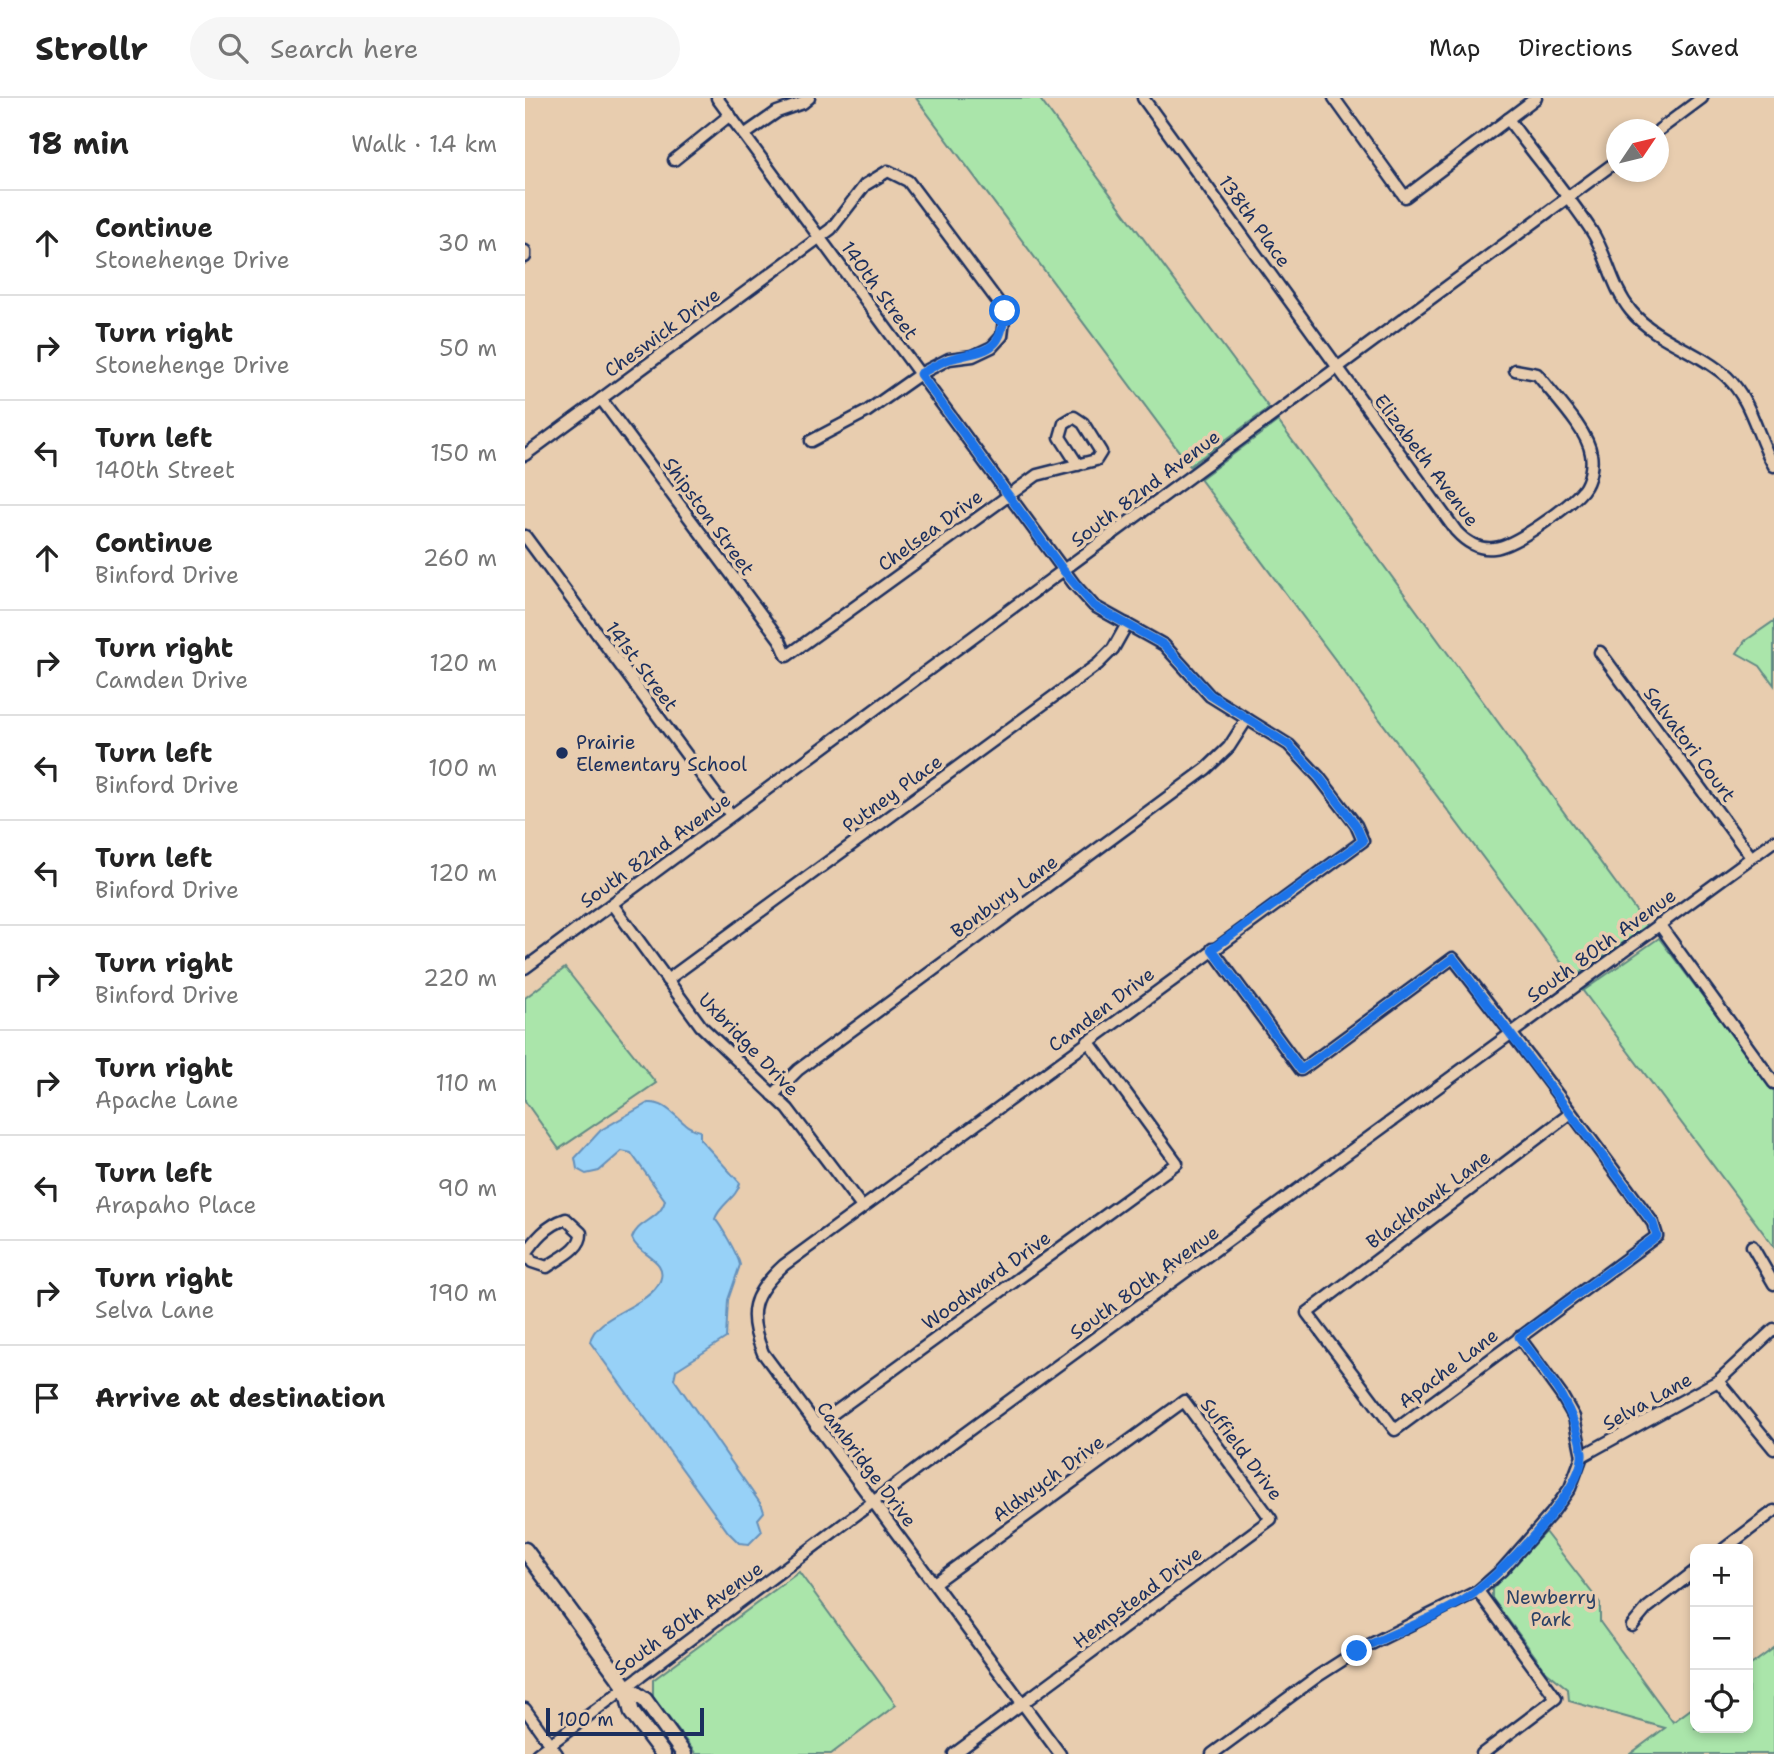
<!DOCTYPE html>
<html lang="en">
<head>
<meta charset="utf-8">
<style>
	body { margin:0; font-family:"Shantell Sans",sans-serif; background:#f6f6f6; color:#222 }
	.controls { position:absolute; right:21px; bottom:21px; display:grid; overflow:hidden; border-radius:14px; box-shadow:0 4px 10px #0003 }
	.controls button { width:63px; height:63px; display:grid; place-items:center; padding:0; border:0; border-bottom:2px solid #e0e0e0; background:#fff; color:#222; font:35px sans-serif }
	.compass { position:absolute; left:1081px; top:21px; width:63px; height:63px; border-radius:50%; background:#fff; box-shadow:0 4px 10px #0003; rotate:55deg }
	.scale { position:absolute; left:21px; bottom:18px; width:158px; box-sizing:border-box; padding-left:7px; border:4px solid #1b2f5e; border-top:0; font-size:19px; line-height:24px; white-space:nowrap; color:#1b2f5e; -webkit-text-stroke:5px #e8cdaf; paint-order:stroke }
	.stop { position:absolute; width:21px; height:21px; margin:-16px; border:5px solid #1a73e8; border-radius:50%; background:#fff }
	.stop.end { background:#1a73e8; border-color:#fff; box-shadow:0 2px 7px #0008 }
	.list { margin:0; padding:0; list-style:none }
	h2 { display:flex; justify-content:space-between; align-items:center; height:91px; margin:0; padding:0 28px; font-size:30px }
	h2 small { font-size:23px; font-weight:400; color:#767676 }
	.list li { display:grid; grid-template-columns:46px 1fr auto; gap:21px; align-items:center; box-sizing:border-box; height:105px; padding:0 28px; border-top:2px solid #e0e0e0 }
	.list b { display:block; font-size:26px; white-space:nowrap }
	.list p { margin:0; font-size:23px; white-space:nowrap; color:#767676 }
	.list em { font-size:23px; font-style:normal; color:#767676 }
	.icon { flex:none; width:38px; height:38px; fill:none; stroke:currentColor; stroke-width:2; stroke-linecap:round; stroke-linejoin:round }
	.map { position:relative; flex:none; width:1249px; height:1656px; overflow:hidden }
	header { display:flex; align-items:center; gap:42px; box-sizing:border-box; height:98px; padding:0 35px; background:#fff; border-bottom:2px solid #e0e0e0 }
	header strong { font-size:33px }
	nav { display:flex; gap:38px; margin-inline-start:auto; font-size:24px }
	.search { width:490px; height:63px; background:#f6f6f6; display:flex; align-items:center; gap:18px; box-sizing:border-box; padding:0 24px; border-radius:38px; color:#767676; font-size:26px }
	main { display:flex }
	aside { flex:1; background:#fff }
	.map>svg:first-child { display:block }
	.green { fill:#aae5aa; stroke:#628a84; stroke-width:2 }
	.water { fill:#97d1f7; stroke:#6590ba; stroke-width:2 }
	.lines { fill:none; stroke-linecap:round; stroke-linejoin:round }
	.minor-casing { stroke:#1b2f5e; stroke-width:15 }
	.secondary-casing { stroke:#1b2f5e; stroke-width:19 }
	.minor { stroke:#e8cdaf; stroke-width:10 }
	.secondary { stroke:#e8cdaf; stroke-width:14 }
	.route { stroke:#1a73e8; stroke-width:9 }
	.poi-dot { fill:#1b2f5e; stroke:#e8cdaf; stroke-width:2.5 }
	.labels { text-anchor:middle; stroke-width:7; stroke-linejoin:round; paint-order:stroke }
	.street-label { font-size:19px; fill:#1b2f5e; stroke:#e8cdaf }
	.poi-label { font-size:19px; fill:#1b2f5e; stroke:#e8cdaf; text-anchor:start }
	.park-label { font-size:19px; fill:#294166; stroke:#e8cdaf }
</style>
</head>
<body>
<header>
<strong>Strollr</strong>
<div class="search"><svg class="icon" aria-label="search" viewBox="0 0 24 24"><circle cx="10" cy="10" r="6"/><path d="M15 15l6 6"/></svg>Search here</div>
<nav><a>Map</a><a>Directions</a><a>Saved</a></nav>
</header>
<main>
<aside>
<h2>18 min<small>Walk · 1.4 km</small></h2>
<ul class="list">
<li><svg class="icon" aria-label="ahead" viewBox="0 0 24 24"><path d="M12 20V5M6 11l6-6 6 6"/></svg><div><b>Continue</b><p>Stonehenge Drive</p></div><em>30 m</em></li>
<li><svg class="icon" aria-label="right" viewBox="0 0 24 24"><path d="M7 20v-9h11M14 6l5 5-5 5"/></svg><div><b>Turn right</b><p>Stonehenge Drive</p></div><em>50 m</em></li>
<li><svg class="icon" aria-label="left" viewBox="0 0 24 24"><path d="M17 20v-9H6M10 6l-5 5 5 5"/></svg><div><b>Turn left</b><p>140th Street</p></div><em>150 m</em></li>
<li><svg class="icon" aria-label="ahead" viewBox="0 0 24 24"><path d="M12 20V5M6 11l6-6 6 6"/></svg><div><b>Continue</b><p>Binford Drive</p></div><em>260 m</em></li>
<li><svg class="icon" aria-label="right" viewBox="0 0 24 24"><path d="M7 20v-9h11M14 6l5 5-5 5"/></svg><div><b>Turn right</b><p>Camden Drive</p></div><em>120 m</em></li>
<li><svg class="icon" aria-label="left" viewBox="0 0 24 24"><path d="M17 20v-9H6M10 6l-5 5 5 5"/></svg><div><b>Turn left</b><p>Binford Drive</p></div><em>100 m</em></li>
<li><svg class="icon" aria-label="left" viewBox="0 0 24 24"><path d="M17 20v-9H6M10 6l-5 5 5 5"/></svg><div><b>Turn left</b><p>Binford Drive</p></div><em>120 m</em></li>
<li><svg class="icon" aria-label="right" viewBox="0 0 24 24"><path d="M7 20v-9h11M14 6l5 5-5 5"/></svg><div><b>Turn right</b><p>Binford Drive</p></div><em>220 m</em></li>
<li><svg class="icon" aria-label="right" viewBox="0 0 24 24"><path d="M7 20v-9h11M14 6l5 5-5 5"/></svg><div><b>Turn right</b><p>Apache Lane</p></div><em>110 m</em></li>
<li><svg class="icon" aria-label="left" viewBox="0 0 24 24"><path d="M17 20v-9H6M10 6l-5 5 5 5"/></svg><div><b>Turn left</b><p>Arapaho Place</p></div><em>90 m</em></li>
<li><svg class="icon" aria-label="right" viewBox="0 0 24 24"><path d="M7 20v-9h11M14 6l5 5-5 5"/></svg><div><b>Turn right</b><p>Selva Lane</p></div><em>190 m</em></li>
<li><svg class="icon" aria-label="arrive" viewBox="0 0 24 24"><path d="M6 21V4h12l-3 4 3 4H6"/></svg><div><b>Arrive at destination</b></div></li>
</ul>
</aside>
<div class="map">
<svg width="1249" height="1656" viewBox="0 0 1249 1656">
	<rect width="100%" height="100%" fill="#e8cdaf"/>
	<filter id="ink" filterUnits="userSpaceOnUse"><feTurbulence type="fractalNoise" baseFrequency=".0143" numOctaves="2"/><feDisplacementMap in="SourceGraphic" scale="14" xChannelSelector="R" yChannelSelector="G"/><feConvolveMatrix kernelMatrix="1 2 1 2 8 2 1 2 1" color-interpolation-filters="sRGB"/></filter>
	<g filter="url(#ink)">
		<g class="green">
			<polygon points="391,0 514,0 744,310 665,368"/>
			<polygon points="753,323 1122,828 1048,880 675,381"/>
			<polygon points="1249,523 1249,587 1235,568 1212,555 1220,543"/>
			<polygon points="1134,840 1249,993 1249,1149 1058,893"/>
			<polygon points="40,870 131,985 34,1051 0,1003 0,900"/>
			<polygon points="1020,1434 1075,1505 1075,1524 1148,1624 1170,1608 1170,1630 1223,1630 1223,1569 1249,1550 1249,1656 1105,1656 1140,1630 1044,1603 1043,1591 1021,1573 967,1500 967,1491"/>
			<polygon points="274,1474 371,1607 306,1656 171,1656 128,1599 128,1582"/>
		</g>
		<path class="water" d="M123,1005c24,-2 31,25 52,28v8l40,44c-3,15 -20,21 -25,36 5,5 23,36 25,46l-12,35 -2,38 -50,32 -2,9 88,127 2,6 -6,7 4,12 -13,13 -10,-1 -11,-11 -138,-190c4,-27 59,-35 70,-61 9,-22 -23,-26 -28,-43 5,-17 29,-18 33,-38l-34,-47 -9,-2 -23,20 -13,3 -9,-5 -2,-11 26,-28z"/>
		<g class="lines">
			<g class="minor-casing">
				<g id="minor">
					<path d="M192,0l357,486 20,22 70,39 46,51 79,49 30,32 37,48 7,16 -579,424c-32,29 -38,48 -21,88l297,401"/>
					<path d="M618,0l313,433c10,11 23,19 38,17 21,-2 75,-41 89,-58 7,-9 10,-25 8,-36 -3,-24 -39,-60 -54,-80l-22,-4"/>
					<polyline points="809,0 880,99 1011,0"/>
					<path d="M983,21c27,37 58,73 83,111 17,26 20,56 40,81 25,30 68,40 96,66 25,24 30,60 47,89"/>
					<polyline points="1134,32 1177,0"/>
					<polyline points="219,37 252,14 278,5 284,0"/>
					<polyline points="149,62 205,17"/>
					<polyline points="0,153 0,159"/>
					<polyline points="76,301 255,542 262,558 512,377 571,362 576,354 558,325 549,319 539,325 535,339 553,367"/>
					<polyline points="0,357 306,131 340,87 363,73 383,83 480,213 477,238 467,249 448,258 424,261 395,276 341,314 286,343"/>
					<polyline points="0,438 206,717"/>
					<polyline points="1075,554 1226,759"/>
					<polyline points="87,806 176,928 263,1011 337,1109"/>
					<polyline points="1134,826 1249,985"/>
					<path d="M687,851l89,121 152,-112c69,87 134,176 200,265l4,13 -262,194 -88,-117 264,-200"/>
					<polyline points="0,870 1092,63"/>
					<polyline points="142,882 573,566 588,551 602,526"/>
					<polyline points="248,997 273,972 681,671 704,649 722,621"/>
					<polyline points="1227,1148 1249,1186"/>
					<path d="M0,1157c10,-15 22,-30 41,-36l15,14c1,16 -22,25 -34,34l-15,-5 -5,-8"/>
					<polyline points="994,1239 1037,1298 1049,1319 1057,1358"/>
					<polyline points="1193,1283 1249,1351"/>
					<polyline points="291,1328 652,1065 563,943"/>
					<polyline points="1199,1451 1249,1413"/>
					<polyline points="409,1485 659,1303 746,1421 429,1656"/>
					<polyline points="953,1493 1031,1600 957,1656"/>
					<polyline points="1107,1528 1122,1510 1170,1473"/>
					<polyline points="0,1611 32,1656"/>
					<polyline points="12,1656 428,1344 1249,743"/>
					<polyline points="687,1656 793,1578 832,1553 953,1493 977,1472 1027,1415 1045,1390 1057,1358 1193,1283 1249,1231"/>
				</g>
			</g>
			<g class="secondary-casing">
				<g id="secondary">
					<polyline points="0,1452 100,1588 120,1602 159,1656"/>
					<polyline points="100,1588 107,1615 138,1656"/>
				</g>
			</g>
			<use href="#minor" class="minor"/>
			<use href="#secondary" class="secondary"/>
		</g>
	</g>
	<g class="lines" filter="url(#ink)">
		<path class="route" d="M480,213c-4,43 -19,38 -55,48 -10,3 -21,10 -30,15l143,196 31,36 70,39 46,50 79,50 30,32 37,48 7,16 -151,108 89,121 152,-112 200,265 4,13 -138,101c27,35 57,71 63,116 4,36 -88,129 -118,147 -33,20 -72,33 -107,51"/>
	</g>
	<circle class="poi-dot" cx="37" cy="655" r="7"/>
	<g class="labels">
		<g class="street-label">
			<text transform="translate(730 123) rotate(54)" y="7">138th Place</text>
			<text transform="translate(355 192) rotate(54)" y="7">140th Street</text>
			<text transform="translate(137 234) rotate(-36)" y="7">Cheswick Drive</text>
			<text transform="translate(902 362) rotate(53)" y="7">Elizabeth Avenue</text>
			<text transform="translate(620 390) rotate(-37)" y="7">South 82nd Avenue</text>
			<text transform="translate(184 418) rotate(54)" y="7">Shipston Street</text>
			<text transform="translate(405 432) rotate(-36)" y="7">Chelsea Drive</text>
			<text transform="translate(117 568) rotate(53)" y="7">141st Street</text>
			<text transform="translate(1165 646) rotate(53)" y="7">Salvatori Court</text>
			<text transform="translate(367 695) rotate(-36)" y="7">Putney Place</text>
			<text transform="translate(130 752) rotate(-36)" y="7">South 82nd Avenue</text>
			<text transform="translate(479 798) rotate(-36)" y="7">Bonbury Lane</text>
			<text transform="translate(1076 847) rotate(-36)" y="7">South 80th Avenue</text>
			<text transform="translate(576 911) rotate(-37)" y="7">Camden Drive</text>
			<text transform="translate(224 946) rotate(46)" y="7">Uxbridge Drive</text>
			<text transform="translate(903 1101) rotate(-37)" y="7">Blackhawk Lane</text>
			<text transform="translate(461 1182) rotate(-36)" y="7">Woodward Drive</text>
			<text transform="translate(619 1184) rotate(-36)" y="7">South 80th Avenue</text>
			<text transform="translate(923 1270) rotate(-37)" y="7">Apache Lane</text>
			<text transform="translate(1122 1303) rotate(-29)" y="7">Selva Lane</text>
			<text transform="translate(717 1351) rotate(53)" y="7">Suffield Drive</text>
			<text transform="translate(342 1366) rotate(53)" y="7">Cambridge Drive</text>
			<text transform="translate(523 1380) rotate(-36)" y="7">Aldwych Drive</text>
			<text transform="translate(612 1499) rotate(-37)" y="7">Hempstead Drive</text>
			<text transform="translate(163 1520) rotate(-36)" y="7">South 80th Avenue</text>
		</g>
		<g class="poi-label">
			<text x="51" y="651">Prairie<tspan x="51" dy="22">Elementary School</tspan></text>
		</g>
		<g class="park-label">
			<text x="1026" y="1506">Newberry<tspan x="1026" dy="22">Park</tspan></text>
		</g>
	</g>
</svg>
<div class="controls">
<button>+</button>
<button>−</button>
<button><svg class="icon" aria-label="locate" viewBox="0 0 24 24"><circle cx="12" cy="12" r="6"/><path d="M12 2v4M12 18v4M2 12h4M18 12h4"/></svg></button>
</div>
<svg class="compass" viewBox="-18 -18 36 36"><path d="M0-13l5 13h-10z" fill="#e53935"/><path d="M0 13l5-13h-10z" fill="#767676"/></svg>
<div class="scale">100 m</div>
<div class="stop" style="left:480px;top:213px"></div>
<div class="stop end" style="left:832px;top:1553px"></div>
</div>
</main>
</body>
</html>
